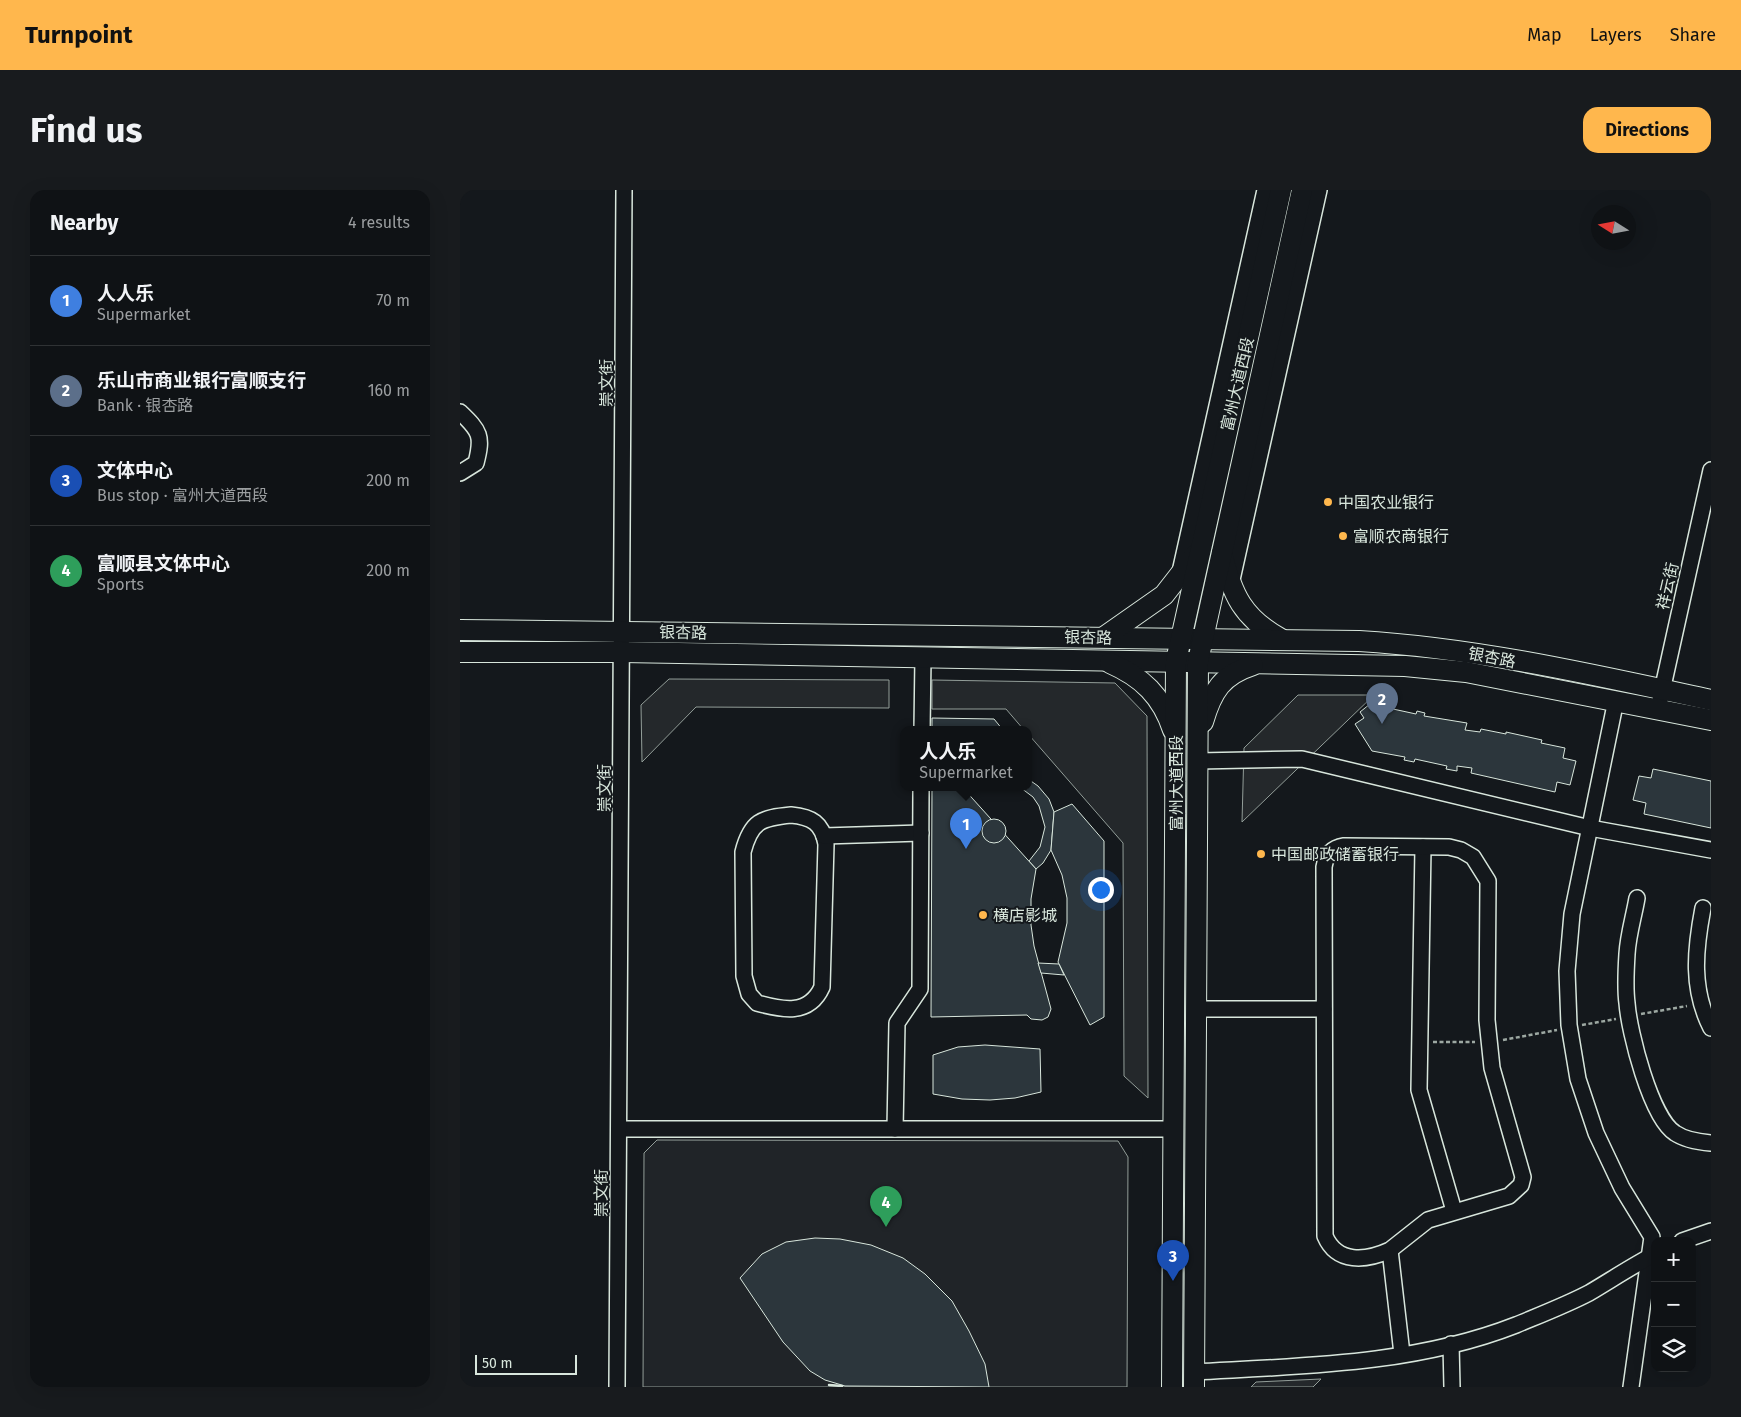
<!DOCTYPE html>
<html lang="en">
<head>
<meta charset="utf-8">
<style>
	body { margin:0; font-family:"Fira Sans","Noto Sans SC",sans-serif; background:#181b1e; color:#f1f3f6 }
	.controls { position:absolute; right:15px; bottom:15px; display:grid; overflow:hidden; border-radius:10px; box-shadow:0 5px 20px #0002 }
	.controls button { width:45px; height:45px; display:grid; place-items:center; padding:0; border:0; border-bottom:1px solid #2f3234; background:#0f1215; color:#f1f3f6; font:25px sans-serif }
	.compass { position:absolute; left:1131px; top:15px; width:45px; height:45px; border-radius:50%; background:#0f1215; box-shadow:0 5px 20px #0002; rotate:281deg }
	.scale { position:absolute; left:15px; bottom:12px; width:102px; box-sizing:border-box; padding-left:5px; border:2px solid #d8e6dc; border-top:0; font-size:14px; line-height:18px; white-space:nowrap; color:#d8e6dc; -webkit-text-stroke:4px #14181c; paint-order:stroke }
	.you { position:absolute; left:640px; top:699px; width:18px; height:18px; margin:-12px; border:4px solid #fff; border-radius:50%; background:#1a73e8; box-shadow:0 0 0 8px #1a73e833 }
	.badge { display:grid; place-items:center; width:32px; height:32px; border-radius:50%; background:#ffb74d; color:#fff; font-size:16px; font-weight:700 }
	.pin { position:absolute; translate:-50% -41px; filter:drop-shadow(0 1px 2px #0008) }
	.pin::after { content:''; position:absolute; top:26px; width:18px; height:15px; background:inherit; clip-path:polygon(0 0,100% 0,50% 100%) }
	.popup { position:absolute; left:440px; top:536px; width:132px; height:65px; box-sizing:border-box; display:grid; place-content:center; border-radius:10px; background:#0f1215; filter:drop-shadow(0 1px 4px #0005); font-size:16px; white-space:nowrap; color:#9b9ea0 }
	.popup b { font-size:19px; color:#f1f3f6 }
	.popup::after { content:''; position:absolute; left:50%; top:100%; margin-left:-10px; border:10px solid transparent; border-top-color:#0f1215 }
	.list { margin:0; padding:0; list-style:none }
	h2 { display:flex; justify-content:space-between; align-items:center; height:65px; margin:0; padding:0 20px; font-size:21px }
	h2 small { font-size:16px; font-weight:400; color:#9b9ea0 }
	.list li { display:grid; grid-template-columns:32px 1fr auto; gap:15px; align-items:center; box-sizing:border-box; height:90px; padding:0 20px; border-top:1px solid #2f3234 }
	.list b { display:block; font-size:19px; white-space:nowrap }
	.list p { margin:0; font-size:16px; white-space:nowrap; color:#9b9ea0 }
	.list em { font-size:16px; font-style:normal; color:#9b9ea0 }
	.icon { flex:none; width:28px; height:28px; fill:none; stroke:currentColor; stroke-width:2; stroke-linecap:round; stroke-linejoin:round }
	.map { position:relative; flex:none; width:1251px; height:1197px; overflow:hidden; border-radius:15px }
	header { display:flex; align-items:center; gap:30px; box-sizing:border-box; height:70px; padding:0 25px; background:#ffb74d; color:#111 }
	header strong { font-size:24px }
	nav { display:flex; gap:28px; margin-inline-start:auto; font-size:18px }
	.intro { display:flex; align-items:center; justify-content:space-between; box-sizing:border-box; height:120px; padding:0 30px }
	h1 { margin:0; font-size:35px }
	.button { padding:12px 22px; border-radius:15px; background:#ffb74d; color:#111; font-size:18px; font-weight:700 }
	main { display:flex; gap:30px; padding:0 30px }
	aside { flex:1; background:#0f1215; border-radius:15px; box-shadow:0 5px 20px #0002 }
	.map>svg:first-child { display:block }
	.green { fill:#202428; stroke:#939e99 }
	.parking { fill:#24282b; stroke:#939e99 }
	.building { fill:#2c363c; stroke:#d8e6dc }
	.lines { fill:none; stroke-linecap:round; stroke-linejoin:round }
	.minor-casing { stroke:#d8e6dc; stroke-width:18 }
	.major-casing { stroke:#d8e6dc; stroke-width:22 }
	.path { stroke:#9da8a2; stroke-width:2.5; stroke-dasharray:4 2.5; stroke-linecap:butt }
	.minor { stroke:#14181c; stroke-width:15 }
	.major { stroke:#14181c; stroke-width:20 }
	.wall { stroke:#d8e6dc; stroke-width:2.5 }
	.poi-dot { fill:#ffb74d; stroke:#14181c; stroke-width:2 }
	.labels { text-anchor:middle; stroke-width:4; stroke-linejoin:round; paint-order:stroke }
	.street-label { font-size:16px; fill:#d8e6dc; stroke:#14181c }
	.poi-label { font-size:16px; fill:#d8e6dc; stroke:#14181c; text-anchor:start }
</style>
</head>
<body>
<header>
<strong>Turnpoint</strong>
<nav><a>Map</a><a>Layers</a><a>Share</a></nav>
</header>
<div class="intro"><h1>Find us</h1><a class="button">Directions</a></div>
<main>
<aside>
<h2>Nearby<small>4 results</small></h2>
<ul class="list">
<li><span class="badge" style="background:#3f7fe0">1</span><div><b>人人乐</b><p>Supermarket</p></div><em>70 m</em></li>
<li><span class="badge" style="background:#5c6f8a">2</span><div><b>乐山市商业银行富顺支行</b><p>Bank · 银杏路</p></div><em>160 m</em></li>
<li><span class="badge" style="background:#1a4fb4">3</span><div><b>文体中心</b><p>Bus stop · 富州大道西段</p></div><em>200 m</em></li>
<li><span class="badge" style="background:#2e9e5b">4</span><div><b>富顺县文体中心</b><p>Sports</p></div><em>200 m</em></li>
</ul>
</aside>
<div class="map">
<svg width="1251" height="1197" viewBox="0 0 1251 1197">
	<rect width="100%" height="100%" fill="#14181c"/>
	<polygon class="green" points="197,950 658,951 668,967 667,1197 183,1197 184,963"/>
	<g class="parking">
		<polygon points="209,489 429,490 429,518 236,517 182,572 181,515"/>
		<polygon points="472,490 655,493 687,526 688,908 664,886 663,653 569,545 568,540 564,540 546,519 472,519"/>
		<polygon points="838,505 914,505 782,632 784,558"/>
		<polygon points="861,1189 853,1197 791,1197 796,1192"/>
	</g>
	<g class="building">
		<polygon points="910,514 956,524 957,521 965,523 964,526 1007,533 1005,540 1020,542 1021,539 1046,544 1046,542 1082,550 1081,553 1105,558 1103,568 1116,571 1110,595 1097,592 1095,602 1011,583 1012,578 997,576 997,581 986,579 987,576 955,569 954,572 944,570 945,567 912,561 895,534 904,528 900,522"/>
		<polygon points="472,528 534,529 543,540 472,540"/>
		<polygon points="1193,579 1251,591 1251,638 1184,624 1186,613 1173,610 1179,586 1191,588"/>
		<polygon points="568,589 578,596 589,609 594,622 591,660 583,673 576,679 569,671 580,657 585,637 579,616 573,607 561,598 568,598"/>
		<polygon points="472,598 503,598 576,679 571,709 571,735 574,756 591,819 588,827 582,830 571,829 567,825 471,827"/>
		<polygon points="503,598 518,598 509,604"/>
		<polygon points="612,614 644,651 644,827 630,835 598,772 607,733 607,708 602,685 591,660 594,622"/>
		<circle cx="534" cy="641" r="12"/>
		<polygon points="578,773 599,774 604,785 581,783"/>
		<polygon points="525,855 580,859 581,902 555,908 530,910 502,909 473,904 473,865 498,857"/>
		<polygon points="355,1048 380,1049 411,1055 443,1068 465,1084 492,1111 509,1141 525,1174 529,1197 385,1196 365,1190 350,1181 323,1152 280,1088 302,1064 326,1052"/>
	</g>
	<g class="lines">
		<g class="minor-casing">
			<g id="minor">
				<path d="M0,222c20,19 23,24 16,51l-16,10"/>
				<polyline points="720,382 805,0"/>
				<polyline points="771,394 859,0"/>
				<polyline points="1156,510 1112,724 1107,781 1109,835 1118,889 1136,943 1162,998 1192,1047 1171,1197"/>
				<polyline points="1198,519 1251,280"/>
				<polyline points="462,540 463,467"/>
				<polyline points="738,571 842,569 1130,638 1251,660"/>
				<path d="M331,625c21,2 31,8 35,29l-4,143c-13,29 -40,23 -65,16l-8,-9 -5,-18 -1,-124c8,-31 18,-34 48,-37z"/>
				<polyline points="364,646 461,643"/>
				<polyline points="963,657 959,900 994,1021"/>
				<path d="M1177,708c-3,18 -9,37 -10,56 -1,16 -2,34 0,49 2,29 24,115 48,130 10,7 24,9 36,10"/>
				<path d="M1243,718c-8,42 -12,81 8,120"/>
				<polyline points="736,819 864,819"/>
				<polyline points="159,939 714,939"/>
				<polyline points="435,939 437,833 460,799 461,598"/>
				<polyline points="1222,1051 1251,1041"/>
				<path d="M930,1060l38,-30 81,-24 12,-11 2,-8 -31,-109 -5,-48 1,-139 -15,-24 -12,-7 -12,-3 -105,-1c-12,2 -18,9 -20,21l1,369c12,28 41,25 65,14l12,104"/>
				<polyline points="991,1154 992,1197"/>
				<path d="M734,1182c107,-6 220,-7 322,-47 24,-10 50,-20 73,-32 22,-13 43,-27 66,-39"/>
				<polyline points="157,1197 164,0"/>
			</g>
		</g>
		<g class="major-casing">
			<g id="major">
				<path d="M762,363c10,42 21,65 59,86"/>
				<path d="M0,440l899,11c118,7 236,34 352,59"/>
				<polyline points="644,447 704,405 736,364"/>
				<polyline points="0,462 162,462 945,476 1006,482 1251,530"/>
				<path d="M650,473c32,14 52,33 63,67"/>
				<path d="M743,532c9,-31 19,-47 50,-57"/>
				<polyline points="712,1197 716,471 821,0"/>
				<polyline points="734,1197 738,471 842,0"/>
			</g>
		</g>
		<g class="path">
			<polyline points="1181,824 1227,816"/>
			<polyline points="1122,835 1156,829"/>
			<polyline points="1043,850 1097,840"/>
			<polyline points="973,852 1015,852"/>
		</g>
		<use href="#minor" class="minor"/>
		<use href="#major" class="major"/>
		<polyline class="wall" points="369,1195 382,1196"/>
	</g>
	<g class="poi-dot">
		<circle cx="868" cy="312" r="5"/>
		<circle cx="883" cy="346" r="5"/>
		<circle cx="801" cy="664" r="5"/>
		<circle cx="523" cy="725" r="5"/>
	</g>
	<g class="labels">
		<g class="street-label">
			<text transform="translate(146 193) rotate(-90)" y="6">崇文街</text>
			<text transform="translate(777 194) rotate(-77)" y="6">富州大道西段</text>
			<text transform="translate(1207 396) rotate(-77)" y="6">祥云街</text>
			<text transform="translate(223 442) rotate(1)" y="6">银杏路</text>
			<text transform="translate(628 447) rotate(1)" y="6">银杏路</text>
			<text transform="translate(1032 467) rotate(11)" y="6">银杏路</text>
			<text transform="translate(716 593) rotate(-90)" y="6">富州大道西段</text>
			<text transform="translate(144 598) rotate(-90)" y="6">崇文街</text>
			<text transform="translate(141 1003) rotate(-90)" y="6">崇文街</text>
		</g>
		<g class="poi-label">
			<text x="878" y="318">中国农业银行</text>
			<text x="893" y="352">富顺农商银行</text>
			<text x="811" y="670">中国邮政储蓄银行</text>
			<text x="533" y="731">横店影城</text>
		</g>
	</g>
</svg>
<div class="controls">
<button>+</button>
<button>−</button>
<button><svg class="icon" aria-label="layers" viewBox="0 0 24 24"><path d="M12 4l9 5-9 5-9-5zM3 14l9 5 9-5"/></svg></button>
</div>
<svg class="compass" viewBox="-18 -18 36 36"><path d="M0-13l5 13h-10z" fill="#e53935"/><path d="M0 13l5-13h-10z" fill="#9b9ea0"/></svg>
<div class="scale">50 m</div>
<div class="you"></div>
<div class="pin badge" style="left:506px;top:659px;background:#3f7fe0">1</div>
<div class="popup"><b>人人乐</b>Supermarket</div>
<div class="pin badge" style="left:922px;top:534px;background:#5c6f8a">2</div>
<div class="pin badge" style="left:713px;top:1091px;background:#1a4fb4">3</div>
<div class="pin badge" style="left:426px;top:1037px;background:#2e9e5b">4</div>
</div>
</main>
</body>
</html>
